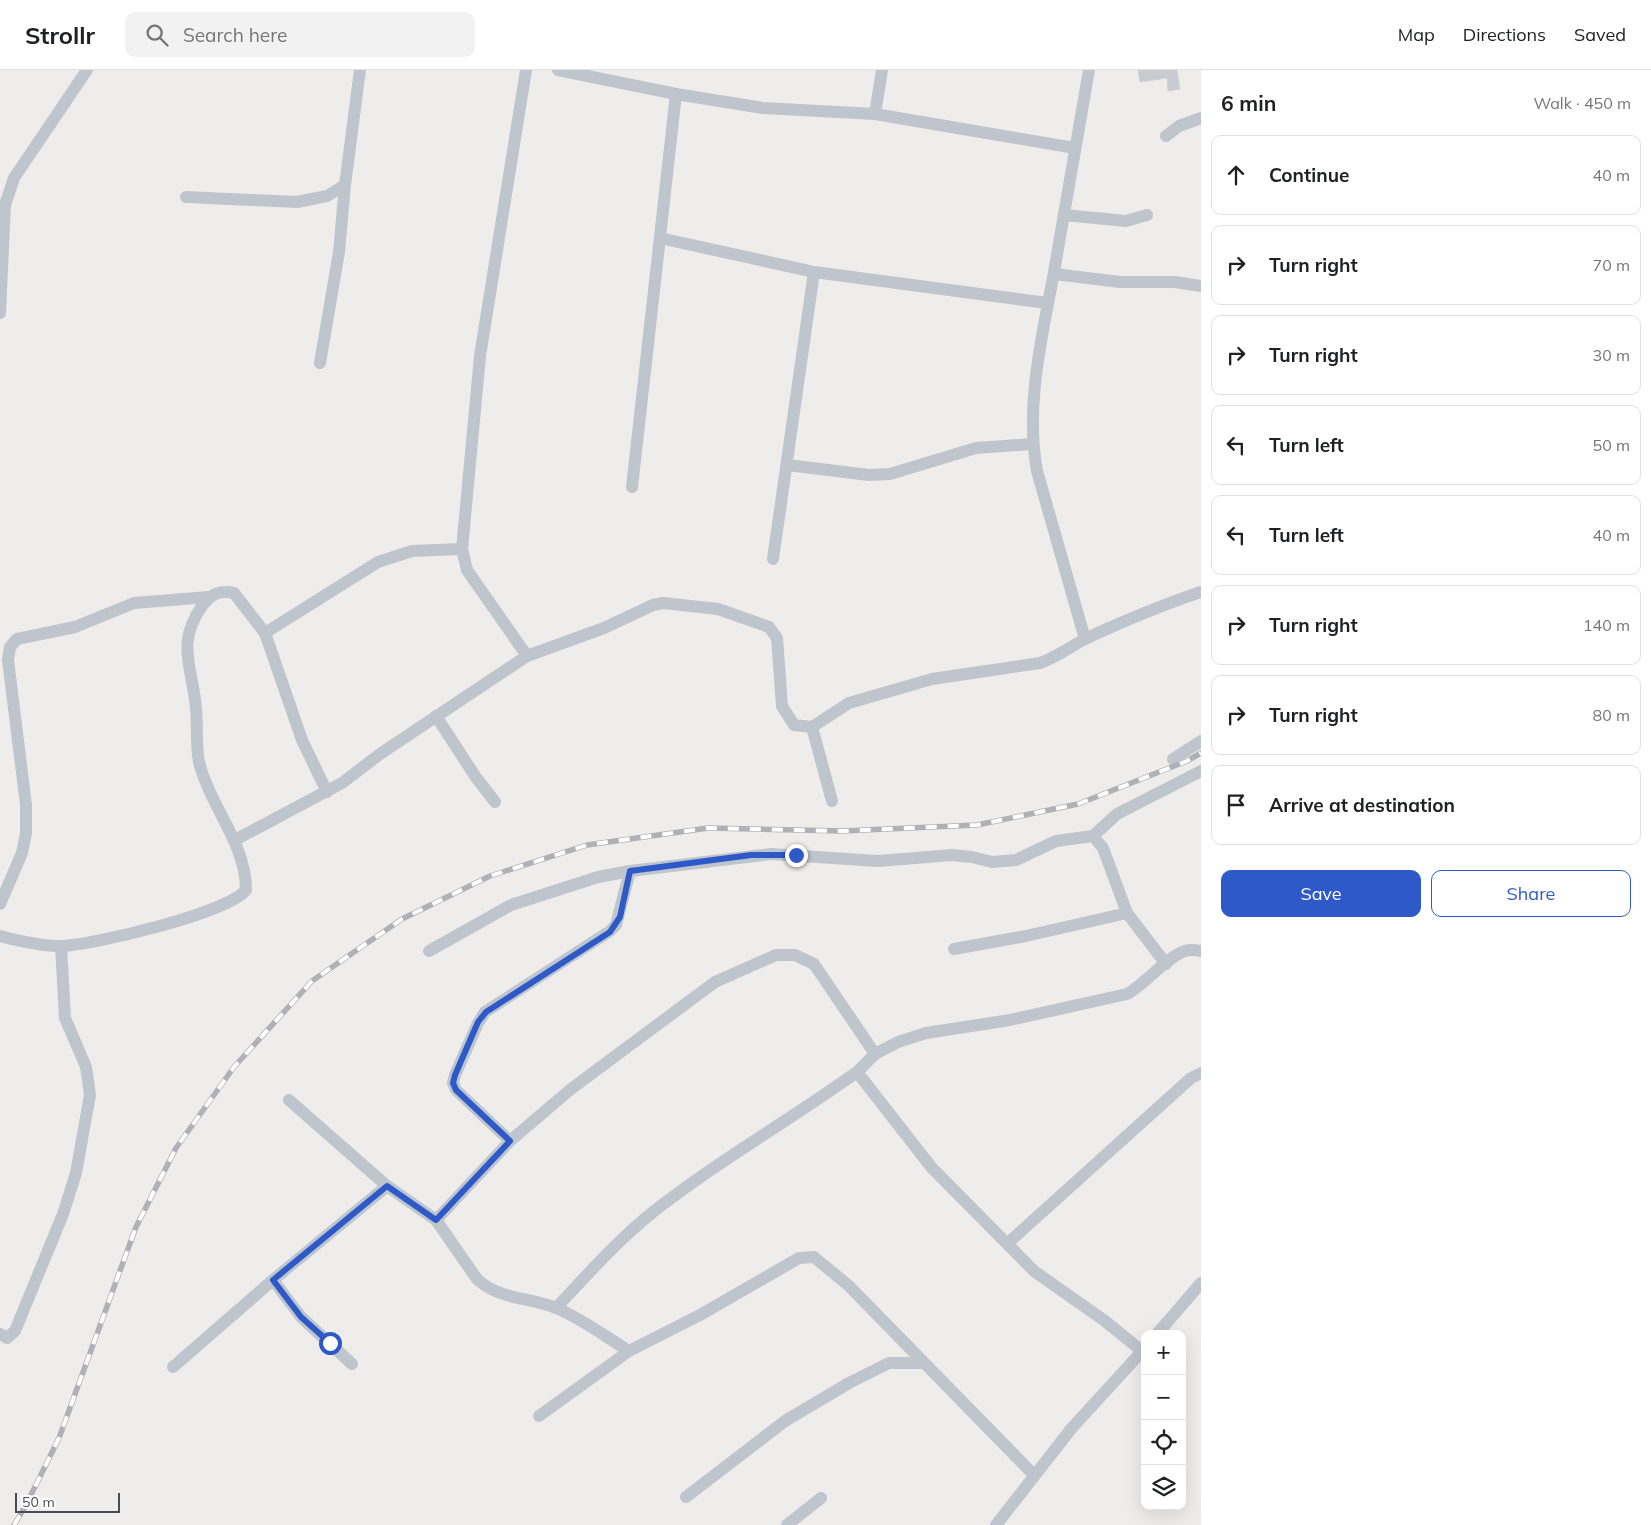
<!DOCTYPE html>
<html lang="en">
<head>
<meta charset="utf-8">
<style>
	body { margin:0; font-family:Mulish,sans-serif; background:#f2f2f2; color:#202124 }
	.controls { position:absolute; right:15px; bottom:15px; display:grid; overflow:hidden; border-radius:10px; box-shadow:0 5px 20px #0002 }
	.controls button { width:45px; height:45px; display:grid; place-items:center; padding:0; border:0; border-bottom:1px solid #e0e0e0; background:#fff; color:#202124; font:25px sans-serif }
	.scale { position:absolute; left:15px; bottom:12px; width:105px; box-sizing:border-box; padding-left:5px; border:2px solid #474d57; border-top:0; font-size:14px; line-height:18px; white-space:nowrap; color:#474d57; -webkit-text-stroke:4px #fff; paint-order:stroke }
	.stop { position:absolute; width:15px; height:15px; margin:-11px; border:4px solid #2d5ac8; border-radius:50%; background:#fff }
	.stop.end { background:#2d5ac8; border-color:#fff; box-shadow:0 1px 5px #0008 }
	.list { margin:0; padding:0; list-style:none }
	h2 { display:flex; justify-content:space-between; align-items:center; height:65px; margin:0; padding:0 20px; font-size:21px }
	h2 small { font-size:16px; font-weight:400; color:#757577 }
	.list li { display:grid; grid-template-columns:32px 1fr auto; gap:15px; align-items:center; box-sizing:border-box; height:80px; margin:0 10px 10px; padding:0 10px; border:1px solid #e0e0e0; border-radius:10px }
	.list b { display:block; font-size:19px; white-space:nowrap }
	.list em { font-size:16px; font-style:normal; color:#757577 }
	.actions { display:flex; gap:10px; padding:15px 20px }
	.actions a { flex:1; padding:11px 0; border:1px solid #2d5ac8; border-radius:10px; text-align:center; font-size:18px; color:#2d5ac8 }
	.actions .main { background:#2d5ac8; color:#fff }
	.icon { flex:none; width:28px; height:28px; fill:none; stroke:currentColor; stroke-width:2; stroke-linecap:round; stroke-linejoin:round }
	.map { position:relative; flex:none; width:1201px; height:1455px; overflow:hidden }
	header { display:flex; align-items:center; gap:30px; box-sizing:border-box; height:70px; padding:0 25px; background:#fff; border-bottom:1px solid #e0e0e0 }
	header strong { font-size:24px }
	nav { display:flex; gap:28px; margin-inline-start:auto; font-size:18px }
	.search { width:350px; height:45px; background:#f2f2f2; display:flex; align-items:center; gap:12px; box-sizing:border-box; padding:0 18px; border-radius:10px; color:#757577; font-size:19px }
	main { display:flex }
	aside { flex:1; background:#fff }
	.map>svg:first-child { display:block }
	.building { fill:#cacbd1; stroke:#d1d2d7 }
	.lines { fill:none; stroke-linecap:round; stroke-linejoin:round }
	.minor { stroke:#bfc5cd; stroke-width:12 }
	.rail-casing { stroke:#afb1b6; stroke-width:5.5 }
	.rail { stroke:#fff; stroke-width:4; stroke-dasharray:11; stroke-linecap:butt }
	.route { stroke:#2d5ac8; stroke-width:6 }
</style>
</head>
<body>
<header>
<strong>Strollr</strong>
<div class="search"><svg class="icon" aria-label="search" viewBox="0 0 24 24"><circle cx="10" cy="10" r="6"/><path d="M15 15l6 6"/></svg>Search here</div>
<nav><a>Map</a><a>Directions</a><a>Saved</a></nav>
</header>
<main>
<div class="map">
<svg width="1201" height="1455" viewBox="0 0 1201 1455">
	<rect width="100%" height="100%" fill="#efedec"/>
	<polygon class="building" points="1138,0 1177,0 1180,19 1168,21 1167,8 1140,12"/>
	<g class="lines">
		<g class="minor">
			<polyline points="526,0 480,286 462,479 467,500 527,586"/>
			<polyline points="558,0 676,24 763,38 875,44 1075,78"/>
			<polyline points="875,44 882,0"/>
			<polyline points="1166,66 1179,56 1201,48"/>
			<polyline points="186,127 297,132 327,126 345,115"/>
			<polyline points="1064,145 1126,151 1147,145"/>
			<polyline points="660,168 814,202 1047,233"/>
			<polyline points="1054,204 1120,212 1175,212 1201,216"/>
			<polyline points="0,243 5,135 14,108 87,0"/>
			<polyline points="320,293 339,182 345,115 360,0"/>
			<polyline points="787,395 869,405 890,404 976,378 1032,374"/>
			<polyline points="632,417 676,24"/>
			<polyline points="773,489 814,202"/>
			<polyline points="265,563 378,492 412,481 462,479"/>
			<path d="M1085,569l-48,-168c-12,-66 5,-134 17,-199 12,-67 23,-135 35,-202"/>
			<polyline points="436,646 475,706 495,732"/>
			<polyline points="812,657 832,731"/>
			<polyline points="1173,689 1201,671"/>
			<polyline points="1093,766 1117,744 1201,701"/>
			<path d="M235,770l107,-57 38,-29 147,-98 77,-28 49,-23 10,-2 55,6 51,18 8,11 5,68 12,19 18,2 37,-24 83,-24 108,-16c17,-6 31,-17 47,-25 37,-17 75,-33 114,-46"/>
			<polyline points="0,834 22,783 26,763 26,735 8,590 10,577 17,569 75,557 134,533 208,527"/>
			<path d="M0,866c19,5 41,10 61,10 32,-1 167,-33 185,-56 0,-46 -34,-81 -46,-124 -5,-18 -2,-39 -4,-57 -3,-41 -21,-65 6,-103 9,-12 17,-16 32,-13l31,40 37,107 25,52"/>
			<polyline points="954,879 1026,866 1127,843"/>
			<polyline points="429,881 511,835 598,807 630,801 771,784 878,791 952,785 972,787 992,792 1016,790 1056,771 1093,766 1103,778 1127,843 1166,894"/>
			<polyline points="857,1002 932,1098 1034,1201 1105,1251 1142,1281"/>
			<polyline points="289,1030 387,1116"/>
			<polyline points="510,1071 456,1020 453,1013 455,1005 478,953 485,942 610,861 616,855 630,801"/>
			<polyline points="436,1150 510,1071 571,1019 715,912 776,885 795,885 814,894 875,984"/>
			<polyline points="1008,1173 1191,1008 1201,1003"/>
			<polyline points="273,1210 301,1247 352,1294"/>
			<path d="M556,1238c31,-33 62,-68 97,-96 65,-51 137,-92 204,-140l18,-18 23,-12 28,-9 84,-13 117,-26c18,-10 41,-38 58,-43 5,-2 11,-1 16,0"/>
			<polyline points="0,1264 7,1268 15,1261 63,1144 76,1103 90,1025 86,997 65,948 61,876"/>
			<polyline points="1157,1264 1201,1213"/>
			<path d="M173,1297l100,-87 114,-94 49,34 41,59c22,21 52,18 79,29 25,10 50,29 73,43"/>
			<polyline points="539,1346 629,1281 700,1245 799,1188 814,1187 849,1216 1033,1404"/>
			<polyline points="686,1427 785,1351 849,1313 889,1293 922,1293"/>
			<polyline points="787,1455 821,1428"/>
			<polyline points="996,1455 1071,1359 1145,1278"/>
		</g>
		<g class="rail-casing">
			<polyline id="rail" points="14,1455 25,1437 59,1368 136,1157 176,1078 234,997 312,911 402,849 490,806 587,775 708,758 842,761 977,755 1078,734 1187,691 1201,683"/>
		</g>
		<use href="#rail" class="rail"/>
	</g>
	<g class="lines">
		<polyline class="route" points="330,1273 301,1247 273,1210 387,1116 436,1150 510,1071 456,1020 453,1013 455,1005 478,952 486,942 610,862 620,847 630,801 751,785 796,785"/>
	</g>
</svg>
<div class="controls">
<button>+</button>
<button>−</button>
<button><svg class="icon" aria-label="locate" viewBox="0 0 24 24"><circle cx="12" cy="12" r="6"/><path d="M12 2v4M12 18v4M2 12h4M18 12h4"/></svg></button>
<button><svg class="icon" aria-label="layers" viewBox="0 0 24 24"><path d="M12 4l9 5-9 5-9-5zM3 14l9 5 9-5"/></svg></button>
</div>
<div class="scale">50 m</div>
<div class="stop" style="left:330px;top:1273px"></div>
<div class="stop end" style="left:796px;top:785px"></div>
</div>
<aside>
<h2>6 min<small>Walk · 450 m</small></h2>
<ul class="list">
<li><svg class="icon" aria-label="ahead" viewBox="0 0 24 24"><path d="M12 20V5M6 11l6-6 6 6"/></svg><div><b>Continue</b></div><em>40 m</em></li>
<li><svg class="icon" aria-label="right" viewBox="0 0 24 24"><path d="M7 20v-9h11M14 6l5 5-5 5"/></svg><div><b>Turn right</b></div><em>70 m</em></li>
<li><svg class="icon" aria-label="right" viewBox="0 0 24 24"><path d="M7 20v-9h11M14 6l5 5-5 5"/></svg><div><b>Turn right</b></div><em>30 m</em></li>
<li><svg class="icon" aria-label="left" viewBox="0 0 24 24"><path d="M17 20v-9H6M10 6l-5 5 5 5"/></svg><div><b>Turn left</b></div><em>50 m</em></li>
<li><svg class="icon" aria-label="left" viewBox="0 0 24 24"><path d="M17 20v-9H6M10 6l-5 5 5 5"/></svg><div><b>Turn left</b></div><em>40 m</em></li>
<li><svg class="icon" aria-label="right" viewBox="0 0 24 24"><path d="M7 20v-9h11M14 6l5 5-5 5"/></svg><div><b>Turn right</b></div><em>140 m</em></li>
<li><svg class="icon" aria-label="right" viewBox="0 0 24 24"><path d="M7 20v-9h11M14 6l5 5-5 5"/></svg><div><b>Turn right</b></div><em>80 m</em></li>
<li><svg class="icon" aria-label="arrive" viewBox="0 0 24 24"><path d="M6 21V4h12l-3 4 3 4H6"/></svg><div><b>Arrive at destination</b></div></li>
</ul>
<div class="actions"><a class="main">Save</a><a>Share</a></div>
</aside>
</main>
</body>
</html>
